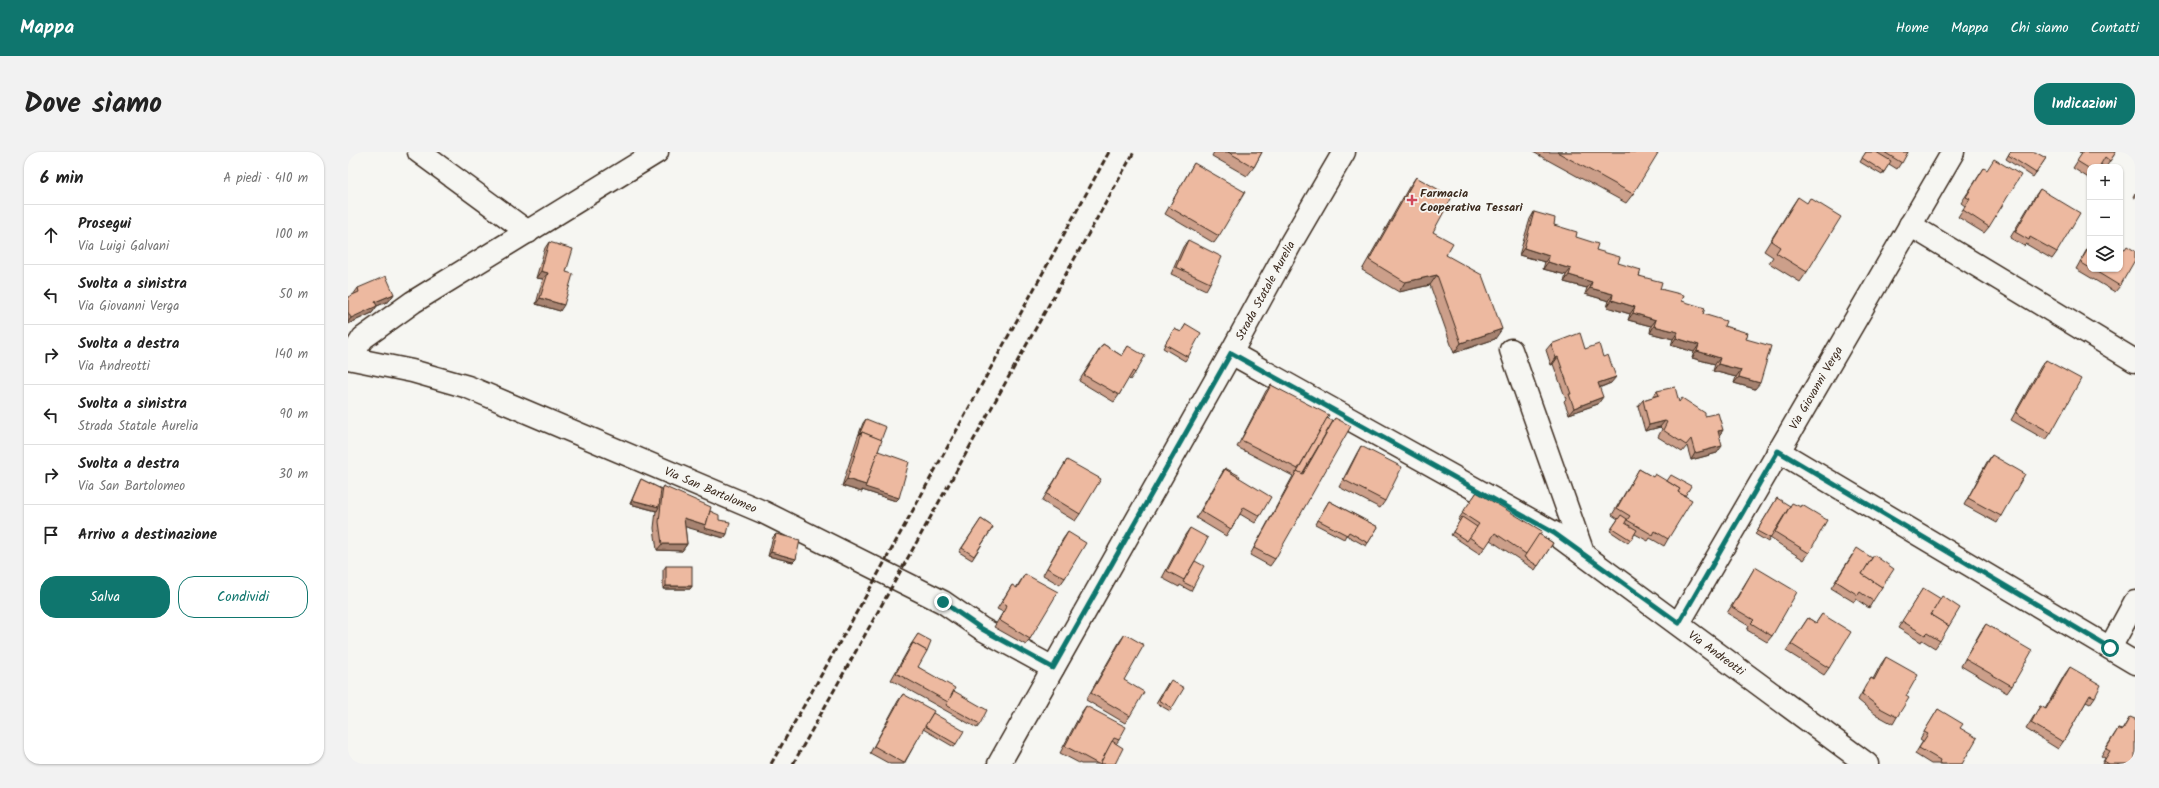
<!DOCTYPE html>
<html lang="it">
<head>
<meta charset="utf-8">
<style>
	body { margin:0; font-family:Kalam,sans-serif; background:#f2f2f2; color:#222 }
	.controls { position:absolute; right:12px; top:12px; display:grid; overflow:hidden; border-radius:8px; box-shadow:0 1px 3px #0004 }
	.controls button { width:36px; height:36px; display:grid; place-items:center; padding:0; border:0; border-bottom:1px solid #e0e0e0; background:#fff; color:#222; font:20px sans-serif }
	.stop { position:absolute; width:12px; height:12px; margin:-9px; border:3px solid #0f766e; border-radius:50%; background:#fff }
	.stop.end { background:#0f766e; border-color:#fff; box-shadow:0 1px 4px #0008 }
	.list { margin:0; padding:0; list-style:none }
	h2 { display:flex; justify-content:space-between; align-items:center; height:52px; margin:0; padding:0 16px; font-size:17px }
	h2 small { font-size:13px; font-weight:400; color:#767676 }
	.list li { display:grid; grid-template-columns:26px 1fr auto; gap:12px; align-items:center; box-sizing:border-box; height:60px; padding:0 16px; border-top:1px solid #e0e0e0 }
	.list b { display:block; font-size:15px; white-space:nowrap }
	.list p { margin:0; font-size:13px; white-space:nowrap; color:#767676 }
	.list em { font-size:13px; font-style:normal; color:#767676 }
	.actions { display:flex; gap:8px; padding:12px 16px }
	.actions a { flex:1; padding:9px 0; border:1px solid #0f766e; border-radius:16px; text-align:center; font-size:14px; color:#0f766e }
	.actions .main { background:#0f766e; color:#fff }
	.icon { flex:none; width:22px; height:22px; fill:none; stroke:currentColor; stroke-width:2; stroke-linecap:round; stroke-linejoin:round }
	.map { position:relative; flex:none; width:1787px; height:612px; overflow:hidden; border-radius:16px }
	header { display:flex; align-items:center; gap:24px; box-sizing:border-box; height:56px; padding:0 20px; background:#0f766e; color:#fff }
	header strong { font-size:19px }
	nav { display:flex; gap:22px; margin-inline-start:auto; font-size:14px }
	.intro { display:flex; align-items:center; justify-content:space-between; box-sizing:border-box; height:96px; padding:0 24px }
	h1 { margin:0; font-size:28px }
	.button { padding:10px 18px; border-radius:16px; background:#0f766e; color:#fff; font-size:14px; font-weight:700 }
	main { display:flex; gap:24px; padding:0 24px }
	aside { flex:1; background:#fff; border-radius:16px; box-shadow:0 1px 3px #0004 }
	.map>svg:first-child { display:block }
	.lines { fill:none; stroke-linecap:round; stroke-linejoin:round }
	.minor-casing { stroke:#3b2a1e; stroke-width:25 }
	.major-casing { stroke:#3b2a1e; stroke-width:25 }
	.minor { stroke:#f6f6f2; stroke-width:22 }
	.major { stroke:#f6f6f2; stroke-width:22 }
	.rail { stroke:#3b2a1e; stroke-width:3; stroke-dasharray:6 3; stroke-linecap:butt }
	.wall { fill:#cc9f8a; stroke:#3b2a1e }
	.shaded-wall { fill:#a68270; stroke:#3b2a1e }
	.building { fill:#edb9a0; stroke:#3b2a1e }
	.route { stroke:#0f766e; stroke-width:5 }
	.poi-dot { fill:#d1495b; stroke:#f6f6f2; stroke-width:1.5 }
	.labels { text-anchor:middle; stroke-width:3.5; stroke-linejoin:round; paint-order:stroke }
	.poi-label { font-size:12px; font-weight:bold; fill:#3b2a1e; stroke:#f6f6f2; text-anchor:start }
	.street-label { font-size:12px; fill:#3b2a1e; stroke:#f6f6f2 }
</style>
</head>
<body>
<header>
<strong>Mappa</strong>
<nav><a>Home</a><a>Mappa</a><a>Chi siamo</a><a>Contatti</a></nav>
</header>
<div class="intro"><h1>Dove siamo</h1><a class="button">Indicazioni</a></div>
<main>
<aside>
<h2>6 min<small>A piedi · 410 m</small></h2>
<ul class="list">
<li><svg class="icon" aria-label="ahead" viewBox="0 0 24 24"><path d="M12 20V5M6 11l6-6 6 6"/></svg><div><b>Prosegui</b><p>Via Luigi Galvani</p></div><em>100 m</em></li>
<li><svg class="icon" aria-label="left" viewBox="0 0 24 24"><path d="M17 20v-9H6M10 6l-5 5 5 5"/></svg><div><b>Svolta a sinistra</b><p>Via Giovanni Verga</p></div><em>50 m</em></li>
<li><svg class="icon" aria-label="right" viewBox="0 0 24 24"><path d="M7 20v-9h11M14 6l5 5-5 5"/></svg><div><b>Svolta a destra</b><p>Via Andreotti</p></div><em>140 m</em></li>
<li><svg class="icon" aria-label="left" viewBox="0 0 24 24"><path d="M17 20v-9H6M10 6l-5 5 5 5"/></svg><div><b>Svolta a sinistra</b><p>Strada Statale Aurelia</p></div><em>90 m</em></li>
<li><svg class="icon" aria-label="right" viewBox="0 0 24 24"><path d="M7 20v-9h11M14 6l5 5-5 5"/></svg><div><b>Svolta a destra</b><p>Via San Bartolomeo</p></div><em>30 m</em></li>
<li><svg class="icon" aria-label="arrive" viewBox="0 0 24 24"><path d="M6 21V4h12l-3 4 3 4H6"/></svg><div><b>Arrivo a destinazione</b></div></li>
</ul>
<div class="actions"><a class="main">Salva</a><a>Condividi</a></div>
</aside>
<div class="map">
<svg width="1787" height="612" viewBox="0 0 1787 612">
	<rect width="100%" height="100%" fill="#f6f6f2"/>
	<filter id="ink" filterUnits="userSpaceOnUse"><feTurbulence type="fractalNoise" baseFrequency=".025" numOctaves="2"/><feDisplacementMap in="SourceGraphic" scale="8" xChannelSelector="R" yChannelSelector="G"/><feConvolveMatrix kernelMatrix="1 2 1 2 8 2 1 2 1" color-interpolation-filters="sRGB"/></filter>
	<g filter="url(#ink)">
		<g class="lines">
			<g class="minor-casing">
				<g id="minor">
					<polyline points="71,0 180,80"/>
					<polyline points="1562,73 1787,209"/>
					<polyline points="1163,198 1235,401"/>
					<path id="s1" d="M883,201l323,180 313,231"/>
					<path id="s2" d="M0,206l64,13 56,16 295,125 180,90 39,27 71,39"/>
					<polyline points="2,206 15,186 65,150 309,0"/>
					<polyline points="1430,299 1787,511"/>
					<path id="s3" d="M1331,471l274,-471"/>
					<polyline points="1762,496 1787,450"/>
				</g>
			</g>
			<g class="major-casing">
				<g id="major">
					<path id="s4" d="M651,612l232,-411 60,-110 53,-91"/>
				</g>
			</g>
			<use href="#minor" class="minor"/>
			<use href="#major" class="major"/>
			<g class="rail">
				<polyline points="423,612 524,433 761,0"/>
				<polyline points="445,612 786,0"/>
			</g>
		</g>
		<g class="wall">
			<polygon points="866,0 914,0 906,15 899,24 864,4"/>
			<polygon points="1185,0 1308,0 1285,42 1278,51"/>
			<polygon points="1518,0 1560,0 1549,17 1541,12 1534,23 1512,10"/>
			<polygon points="1662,0 1698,6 1685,25 1658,7"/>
			<polygon points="1731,0 1768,0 1758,15 1756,15 1753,12 1742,15 1742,27 1725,16 1734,2"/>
			<polygon points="846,11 871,84 866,91 817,62 842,18"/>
			<polygon points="1636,16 1641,75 1636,81 1610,65 1617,54 1613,51"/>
			<polygon points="1068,25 1085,80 1147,187 1106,201 1082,133 1051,140 1014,118 1061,35"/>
			<polygon points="1692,37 1709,100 1704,107 1678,92 1676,94 1662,86 1687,44"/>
			<polygon points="1787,41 1787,46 1785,45"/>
			<polygon points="1450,45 1459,120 1452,130 1421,111 1425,105 1416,99 1444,54"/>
			<polygon points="1186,60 1206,73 1398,187 1407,237 1386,231 1388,225 1365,219 1367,212 1344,206 1346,200 1323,193 1325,187 1302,181 1303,174 1280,168 1282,162 1259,155 1261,149 1237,142 1239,136 1216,130 1218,123 1195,117 1197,110 1171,103 1182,67"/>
			<polygon points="840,88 862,131 858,138 823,122 835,95"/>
			<polygon points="201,90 218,120 212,159 188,152 195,127 188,126 197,96"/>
			<polygon points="1742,92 1742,117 1772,117 1772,134 1767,140 1728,117"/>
			<polygon points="10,136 46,142 41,149 29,154 24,161 0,172 0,145 5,143"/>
			<polygon points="838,172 840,205 837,209 815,196 826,177 833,180"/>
			<polygon points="755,192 774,204 780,194 787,221 782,228 780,226 771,243 766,250 731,229"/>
			<polygon points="1203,192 1237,197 1263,231 1251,236 1250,252 1221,262 1216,249 1218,247 1205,212 1203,213 1198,198"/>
			<polygon points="1698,208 1703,281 1698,288 1663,268 1693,214"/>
			<polygon points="923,233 985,269 987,266 927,407 922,414 902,403 945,324 889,295 918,239"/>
			<polygon points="1309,239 1357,264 1375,278 1371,283 1369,301 1343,308 1339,294 1334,300 1310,285 1314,277 1312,275 1297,279 1290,254 1295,248 1305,245"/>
			<polygon points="518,267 533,288 530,299 548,349 514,338 514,340 494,334 509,287 515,271"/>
			<polygon points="1013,294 1037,349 1032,356 991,335 1009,301"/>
			<polygon points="1644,303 1653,364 1649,371 1616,353 1639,310"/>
			<polygon points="719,308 732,362 727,369 694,349"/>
			<polygon points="877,316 891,326 912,364 907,371 892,362 878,384 848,366"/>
			<polygon points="1291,317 1337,344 1320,387 1316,394 1302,386 1300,389 1287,382 1280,391 1262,379 1270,367 1264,363 1287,324"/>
			<polygon points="293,327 313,337 315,334 362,359 371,368 379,382 376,386 337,374 339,392 334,399 309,398 306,376 308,359 282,352 291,331"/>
			<polygon points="1129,340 1205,391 1187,418 1142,388 1132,402 1103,383 1112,369 1110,368"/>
			<polygon points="1429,346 1461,401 1456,408 1422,386 1420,390 1407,382"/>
			<polygon points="981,349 1030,375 1018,394 998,383 996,387 967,372"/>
			<polygon points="633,367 645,375 624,408 611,400"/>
			<polygon points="842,376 845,435 843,439 832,433 831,435 814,426 837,383"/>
			<polygon points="720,380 717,426 712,433 695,423 715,387"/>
			<polygon points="428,382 448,407 445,410 420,404 425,385"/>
			<polygon points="1504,403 1525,449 1521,456 1508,447 1506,450 1483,436"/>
			<polygon points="318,414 344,434 342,437 315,437 315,418"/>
			<polygon points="1407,415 1424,484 1419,490 1399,478 1401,474 1379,461 1403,422"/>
			<polygon points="677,422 682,487 678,493 646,475 655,460 649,457 664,433 668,436"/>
			<polygon points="1575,436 1592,489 1587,496 1574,488 1573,490 1550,476"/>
			<polygon points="1474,462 1481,516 1476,523 1438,499 1460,466 1468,471"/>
			<polygon points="1638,472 1664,534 1659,541 1613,514 1633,479"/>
			<polygon points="570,482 570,515 606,539 632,572 629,576 543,528 560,498"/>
			<polygon points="777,482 776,528 782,564 777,571 738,548 772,489"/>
			<polygon points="1538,505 1558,544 1549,565 1545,572 1527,562 1510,548 1518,533 1523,526 1525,527 1533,512"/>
			<polygon points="1722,515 1747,545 1742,552 1738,550 1715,590 1710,597 1678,577 1692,554 1697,557 1717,522"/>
			<polygon points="820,531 824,556 822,559 808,551"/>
			<polygon points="555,542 585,561 608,592 606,595 575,577 556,612 542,612 522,601 550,549"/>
			<polygon points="738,554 771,588 768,592 767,612 733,612 712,601 733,561"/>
			<polygon points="1590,557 1612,576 1614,612 1583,612 1567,602 1575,589 1572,587"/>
			<polygon points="1782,565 1787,612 1754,612 1757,606 1753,604 1766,583 1770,577 1774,578"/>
		</g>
		<g class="shaded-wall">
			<polygon points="1176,96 1201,104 1197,110 1171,103"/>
			<polygon points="1200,110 1223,117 1218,123 1195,117"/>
			<polygon points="193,119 200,121 195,127 188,126"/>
			<polygon points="1089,123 1082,133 1051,140 1057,130"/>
			<polygon points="1221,123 1244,130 1239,136 1216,130"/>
			<polygon points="1242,136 1265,142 1261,149 1237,142"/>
			<polygon points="46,142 41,149 29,154 24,161 0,172 0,170 3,166 27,150"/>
			<polygon points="192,146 216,153 212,159 188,152"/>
			<polygon points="1264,148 1287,155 1282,162 1259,155"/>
			<polygon points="1285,161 1308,168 1303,174 1280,168"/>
			<polygon points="1306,174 1330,180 1325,187 1302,181"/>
			<polygon points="1154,177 1147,187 1106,201 1113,191"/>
			<polygon points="1328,186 1351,193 1346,200 1323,193"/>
			<polygon points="1349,199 1372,206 1367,212 1344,206"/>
			<polygon points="1210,205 1205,212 1203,213 1208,206"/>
			<polygon points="1370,212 1393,218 1388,225 1365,219"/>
			<polygon points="1268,225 1263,231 1245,238 1250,231"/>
			<polygon points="1391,225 1412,231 1407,237 1386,231"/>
			<polygon points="1255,245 1250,252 1221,262 1226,256"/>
			<polygon points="1317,269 1312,275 1297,279 1301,273"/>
			<polygon points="1375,278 1370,285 1370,279"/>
			<polygon points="1374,294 1369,301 1343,308 1347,301"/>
			<polygon points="499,327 518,333 551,346 548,349 514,338 514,340 494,334"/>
			<polygon points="284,348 311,355 309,359 282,352"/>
			<polygon points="336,366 358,373 379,382 376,386 331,373"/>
			<polygon points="314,392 339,392 334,399 309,398"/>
			<polygon points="423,400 448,407 445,410 420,404"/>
			<polygon points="318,434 344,434 342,437 315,437"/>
		</g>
		<g class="building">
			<polygon points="880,0 914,0 906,15"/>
			<polygon points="1209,0 1308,0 1310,1 1285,42"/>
			<polygon points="1518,0 1528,0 1543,9 1536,20 1514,6"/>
			<polygon points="1536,0 1560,0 1554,11"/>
			<polygon points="1663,0 1687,0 1698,6 1688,21 1660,3"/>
			<polygon points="1735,0 1768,0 1762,9 1757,5 1751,15 1742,15 1742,17 1729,9"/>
			<polygon points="1646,7 1673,23 1641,75 1615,58 1622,47 1618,45 1636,16 1639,18"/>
			<polygon points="846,11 897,40 871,84 821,55"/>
			<polygon points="1068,25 1104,45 1085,80 1105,91 1098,103 1134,123 1154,177 1113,191 1089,123 1057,130 1021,108"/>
			<polygon points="1692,37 1732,61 1709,100 1682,85 1681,88 1667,80"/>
			<polygon points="1450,45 1459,51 1462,46 1493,65 1459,120 1428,101 1432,95 1423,89"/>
			<polygon points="1186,60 1207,66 1206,73 1229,80 1228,85 1250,92 1248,98 1272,105 1270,111 1293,118 1291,124 1314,130 1312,137 1336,143 1334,149 1357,156 1355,162 1378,169 1376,174 1400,181 1398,187 1423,194 1412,231 1391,225 1393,218 1370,212 1372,206 1349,199 1351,193 1328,186 1330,180 1306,174 1308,168 1285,161 1287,155 1264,148 1265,142 1242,136 1244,130 1221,123 1223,117 1200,110 1201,104 1176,96"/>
			<polygon points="840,88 874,105 862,131 828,115"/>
			<polygon points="201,90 225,97 218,120 225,122 216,153 192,146 200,121 193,119"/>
			<polygon points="1742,94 1742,116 1732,110"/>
			<polygon points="1779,94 1787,99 1787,108 1772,134 1744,117 1772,117 1772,95 1777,97"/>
			<polygon points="38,124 46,142 27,150 29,154 3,166 0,160 0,145 11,140 10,136"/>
			<polygon points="838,172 853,181 840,205 817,192 826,177 833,180"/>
			<polygon points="1232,181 1237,197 1251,192 1255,205 1260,203 1268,225 1250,231 1255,245 1226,256 1221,242 1223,242 1210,205 1208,206 1203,192"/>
			<polygon points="755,192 774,204 780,194 797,204 787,221 785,219 771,243 736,223"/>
			<polygon points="1698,208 1733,227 1703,281 1668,261"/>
			<polygon points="923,233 981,263 950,317 893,288"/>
			<polygon points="1327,235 1331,250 1334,246 1357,261 1357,264 1370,261 1375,278 1370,279 1374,294 1347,301 1343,287 1338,293 1315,278 1319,270 1317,269 1301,273 1295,248 1311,243 1309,239"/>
			<polygon points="979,266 985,269 954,322 949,319 947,323"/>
			<polygon points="987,266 1003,274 927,407 906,396 949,319 955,322"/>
			<polygon points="518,267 538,275 533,288 514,280 511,283"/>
			<polygon points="514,280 534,288 518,333 499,327"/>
			<polygon points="1013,294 1054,315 1037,349 996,328"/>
			<polygon points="530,299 561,310 551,346 517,335 518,333"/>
			<polygon points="1644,303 1677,322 1653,364 1620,346"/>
			<polygon points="719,308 753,327 732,362 699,342"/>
			<polygon points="877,316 892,324 891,326 877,317 874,320"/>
			<polygon points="877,317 923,345 912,364 896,355 883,377 853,359"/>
			<polygon points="1291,317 1305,325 1307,322 1332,337 1330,340 1344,348 1320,387 1307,379 1305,383 1279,368 1282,364 1269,356"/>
			<polygon points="1323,323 1343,334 1337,344 1330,340 1332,337 1319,329"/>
			<polygon points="293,327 313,337 311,355 284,348"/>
			<polygon points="315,334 363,355 358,373 336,366 339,392 314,392 311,370"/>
			<polygon points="1129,340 1194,379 1178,402 1147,381 1137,396 1121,385 1131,372 1114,361"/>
			<polygon points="1429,346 1442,354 1422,386 1409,379"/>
			<polygon points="981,349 1030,375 1020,391 1001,380 999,383 970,368"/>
			<polygon points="1444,351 1453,355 1454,353 1479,368 1461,401 1427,380"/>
			<polygon points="362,359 371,363 371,368 382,370 379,382 356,376 358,373"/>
			<polygon points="1273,363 1279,367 1277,371 1289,378 1283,388 1264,376"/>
			<polygon points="1114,365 1129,375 1119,389 1105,380"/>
			<polygon points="633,367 645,375 626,404 614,396"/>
			<polygon points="842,376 860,386 836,428 819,419"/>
			<polygon points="720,380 738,391 717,426 699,416"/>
			<polygon points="428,382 452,388 448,407 423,400"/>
			<polygon points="1191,382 1205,391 1190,414 1176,405"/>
			<polygon points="1509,396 1524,406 1514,422 1534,435 1525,449 1512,440 1510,443 1488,429"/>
			<polygon points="1526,403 1546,417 1534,435 1514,422"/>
			<polygon points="847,409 856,414 845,435 835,430"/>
			<rect x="318" y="414" width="26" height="20"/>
			<polygon points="1407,415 1449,440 1424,484 1403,471 1406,468 1384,455"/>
			<polygon points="677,422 710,440 682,487 651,468 659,453 654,450 664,433 669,436"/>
			<polygon points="1575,436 1593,447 1583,463 1601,474 1592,489 1579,481 1577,483 1554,469"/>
			<polygon points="1594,444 1612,456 1601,474 1583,463"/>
			<polygon points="1474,462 1503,480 1481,516 1443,492 1460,466 1468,471"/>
			<polygon points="1638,472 1684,499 1664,534 1617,507"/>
			<polygon points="570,482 583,489 579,499 565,491 562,494"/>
			<polygon points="777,482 796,493 776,528 796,540 782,564 743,541"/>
			<polygon points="565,491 579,499 570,515 607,536 600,550 548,521"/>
			<polygon points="1538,505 1570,523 1558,544 1561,546 1549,565 1532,556 1514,542 1523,526 1526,528"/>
			<polygon points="1722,515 1753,533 1747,545 1742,543 1715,590 1683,571 1692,554 1698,557"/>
			<polygon points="823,528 836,536 824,556 811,548"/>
			<polygon points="606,539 639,558 632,572 598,553"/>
			<polygon points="555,542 586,559 556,611 526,594"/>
			<polygon points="738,554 778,575 771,588 766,586 752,612 750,612 717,594"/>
			<polygon points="1590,557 1615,572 1612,576 1629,586 1614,612 1593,612 1591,611 1592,608 1571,596 1580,582 1576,580"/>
			<polygon points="585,561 616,579 608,592 577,574"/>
			<polygon points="1782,565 1787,567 1787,612 1761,612 1756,609 1762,599 1758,597 1770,577 1774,579"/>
			<polygon points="764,589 775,596 767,612 752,612"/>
		</g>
	</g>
	<g class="lines" filter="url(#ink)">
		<polyline class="route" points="595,450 634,477 705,516 883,201 1206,381 1331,471 1430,299 1762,496"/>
	</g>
	<path class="poi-dot" d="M1062 42h4v4h4v4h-4v4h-4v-4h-4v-4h4z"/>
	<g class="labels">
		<g class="poi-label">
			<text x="1072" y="45">Farmacia<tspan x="1072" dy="14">Cooperativa Tessari</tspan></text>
		</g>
		<g class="street-label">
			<text dy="4" stroke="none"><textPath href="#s4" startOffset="543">Strada Statale Aurelia</textPath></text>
			<text dy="4" stroke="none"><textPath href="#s3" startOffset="272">Via Giovanni Verga</textPath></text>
			<text dy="4" stroke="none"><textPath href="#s2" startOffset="387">Via San Bartolomeo</textPath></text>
			<text dy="4" stroke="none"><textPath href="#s1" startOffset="572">Via Andreotti</textPath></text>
		</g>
	</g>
</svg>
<div class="controls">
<button>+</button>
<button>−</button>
<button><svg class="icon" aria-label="layers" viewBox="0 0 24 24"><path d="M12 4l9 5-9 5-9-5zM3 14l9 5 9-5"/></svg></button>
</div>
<div class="stop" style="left:1762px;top:496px"></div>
<div class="stop end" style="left:595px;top:450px"></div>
</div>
</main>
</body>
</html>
